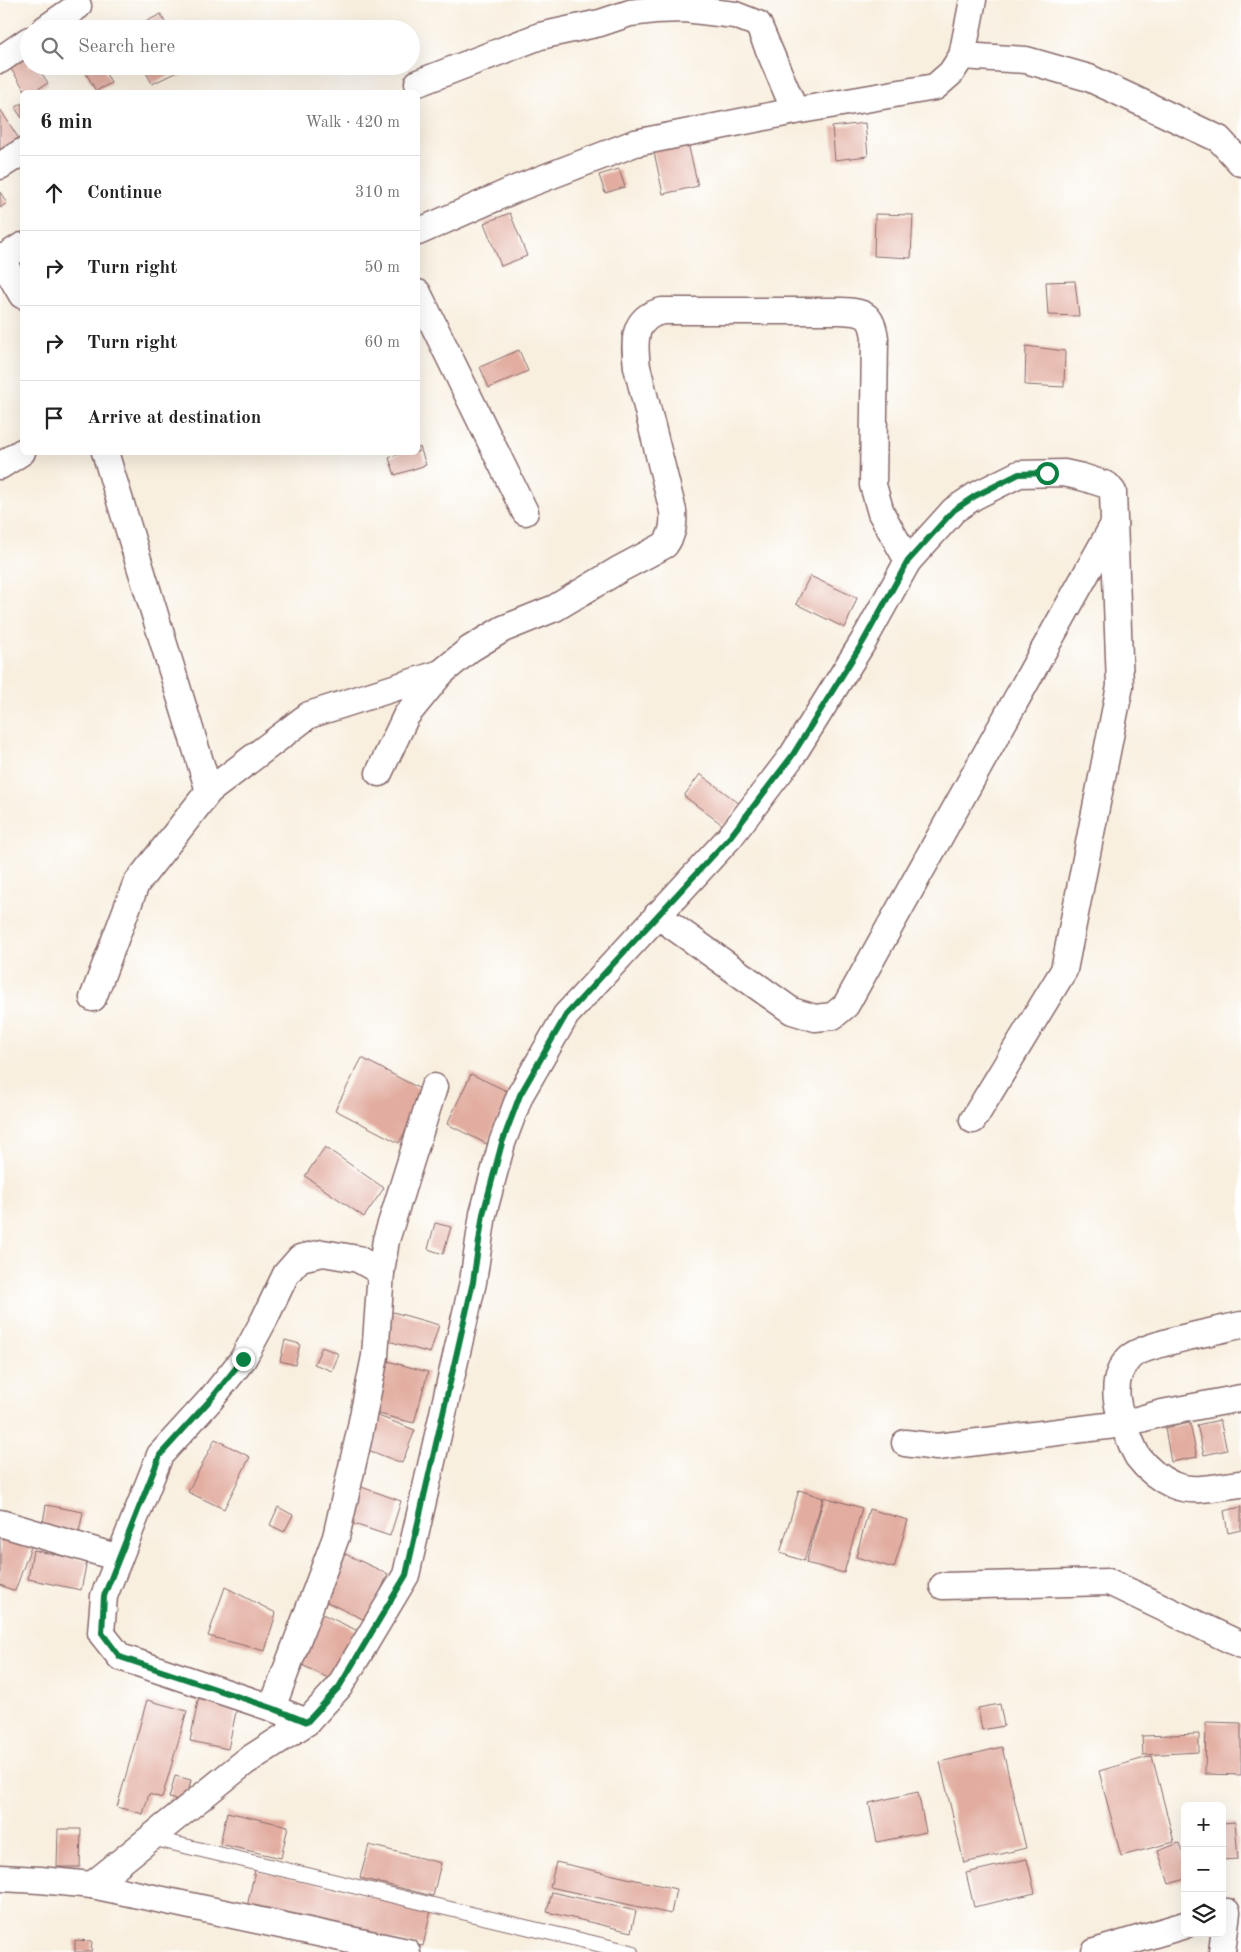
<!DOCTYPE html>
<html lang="en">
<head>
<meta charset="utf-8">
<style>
	body { margin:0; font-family:"Old Standard TT",serif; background:#f6f6f6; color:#222 }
	.controls { position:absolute; right:15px; bottom:15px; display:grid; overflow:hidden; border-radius:8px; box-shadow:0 5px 20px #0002 }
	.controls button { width:45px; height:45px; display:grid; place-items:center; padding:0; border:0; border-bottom:1px solid #e0e0e0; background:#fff; color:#222; font:25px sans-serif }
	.stop { position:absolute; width:15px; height:15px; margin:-11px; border:4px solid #0b8043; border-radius:50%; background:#fff }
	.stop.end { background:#0b8043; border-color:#fff; box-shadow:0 1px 5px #0008 }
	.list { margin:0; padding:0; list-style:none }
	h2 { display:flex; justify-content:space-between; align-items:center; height:65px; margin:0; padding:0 20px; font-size:21px }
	h2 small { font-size:16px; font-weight:400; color:#767676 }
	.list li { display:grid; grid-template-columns:32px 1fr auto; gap:15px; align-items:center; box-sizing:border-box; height:75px; padding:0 20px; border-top:1px solid #e0e0e0 }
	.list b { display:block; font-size:19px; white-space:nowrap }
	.list em { font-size:16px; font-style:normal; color:#767676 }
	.icon { flex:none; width:28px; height:28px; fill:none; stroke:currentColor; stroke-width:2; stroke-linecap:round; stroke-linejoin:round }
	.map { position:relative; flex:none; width:1241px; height:1952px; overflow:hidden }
	.search { position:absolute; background:#fff; box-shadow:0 5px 20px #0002; left:20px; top:20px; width:400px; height:55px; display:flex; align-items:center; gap:12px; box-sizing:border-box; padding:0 18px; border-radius:28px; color:#767676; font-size:19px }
	.panel { position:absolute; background:#fff; box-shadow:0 5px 20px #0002; left:20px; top:90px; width:400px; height:365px; border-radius:8px }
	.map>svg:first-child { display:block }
	.building { fill:#e2ada0 }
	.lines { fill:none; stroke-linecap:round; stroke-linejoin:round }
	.lane-casing { stroke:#87686a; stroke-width:16 }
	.street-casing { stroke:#87686a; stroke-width:29 }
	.lane { stroke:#fff; stroke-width:14 }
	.street { stroke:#fff; stroke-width:26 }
	.route { stroke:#0b8043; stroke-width:6 }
</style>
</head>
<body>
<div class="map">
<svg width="1241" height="1952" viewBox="0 0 1241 1952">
	<rect width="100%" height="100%" fill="#fff"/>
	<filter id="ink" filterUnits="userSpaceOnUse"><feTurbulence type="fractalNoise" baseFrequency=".02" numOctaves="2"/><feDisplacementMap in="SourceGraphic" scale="10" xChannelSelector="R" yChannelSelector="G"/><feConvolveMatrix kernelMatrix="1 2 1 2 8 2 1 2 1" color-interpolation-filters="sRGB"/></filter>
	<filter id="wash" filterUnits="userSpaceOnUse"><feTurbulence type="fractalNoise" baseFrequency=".0096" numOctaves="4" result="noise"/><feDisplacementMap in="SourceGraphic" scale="20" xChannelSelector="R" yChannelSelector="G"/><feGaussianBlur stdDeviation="1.12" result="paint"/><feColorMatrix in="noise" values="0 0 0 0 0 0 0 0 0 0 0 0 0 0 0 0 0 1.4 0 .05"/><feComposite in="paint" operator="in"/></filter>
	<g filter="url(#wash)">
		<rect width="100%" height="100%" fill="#f8efdf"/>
		<g id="blocks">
			<g class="building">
				<polygon points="161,14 168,29 131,29"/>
				<polygon points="29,54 29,66 37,66 48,83 33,92 26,92 9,66"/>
				<polygon points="86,66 102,66 111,83 96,91 83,68"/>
				<polygon points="143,66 181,66 183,69 152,84"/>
				<polygon points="22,103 22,118 15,108"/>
				<polygon points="0,109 19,139 0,151"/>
				<polygon points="865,123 868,156 835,160 832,127"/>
				<polygon points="687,139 698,186 663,194 653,147"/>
				<polygon points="619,169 625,187 605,193 599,175"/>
				<polygon points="0,192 7,203 0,208"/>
				<polygon points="510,213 527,256 501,266 484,223"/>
				<polygon points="875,214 913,215 911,258 874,256"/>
				<polygon points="1075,281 1079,316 1048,315 1046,282"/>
				<polygon points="1026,346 1065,351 1064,387 1025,385"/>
				<polygon points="519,350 528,371 489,388 480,367"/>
				<polygon points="420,447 426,465 395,475 389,458 403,452 418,452 418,448"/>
				<polygon points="810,576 857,598 845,628 796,604"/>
				<polygon points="700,774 740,804 724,826 684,796"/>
				<polygon points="362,1058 426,1092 399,1143 335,1110"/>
				<polygon points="471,1074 511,1093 487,1144 447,1124"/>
				<polygon points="325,1147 384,1188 364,1217 305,1176"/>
				<polygon points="435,1223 451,1227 443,1254 428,1249"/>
				<polygon points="386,1310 439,1325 430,1353 378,1338"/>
				<polygon points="285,1340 300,1344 295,1365 280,1361"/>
				<polygon points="322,1347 339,1354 332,1371 314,1364"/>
				<polygon points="384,1360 428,1372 414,1423 371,1412"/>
				<polygon points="373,1414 415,1430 402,1463 360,1447"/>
				<polygon points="1220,1420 1227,1450 1204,1455 1197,1425"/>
				<polygon points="1190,1423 1197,1457 1171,1462 1165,1428"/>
				<polygon points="215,1439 250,1457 224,1509 188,1492"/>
				<polygon points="353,1484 401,1501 390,1536 342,1520"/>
				<polygon points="799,1490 823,1498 804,1561 780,1553"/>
				<polygon points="824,1497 862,1508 844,1573 806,1563"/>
				<polygon points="46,1505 83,1512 77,1542 41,1534"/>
				<polygon points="278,1507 293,1515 284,1532 270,1525"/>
				<polygon points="1241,1507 1241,1530 1228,1533 1224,1511"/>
				<polygon points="869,1509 908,1520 894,1568 856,1557"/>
				<polygon points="0,1528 33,1541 15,1591 0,1585"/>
				<polygon points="33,1550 87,1561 81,1590 28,1579"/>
				<polygon points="339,1551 388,1574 367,1621 318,1598"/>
				<polygon points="225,1587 276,1613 265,1651 208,1636"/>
				<polygon points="316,1611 358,1631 334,1681 292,1660"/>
				<polygon points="199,1696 238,1703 228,1749 190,1741"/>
				<polygon points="147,1700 187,1711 162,1798 149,1794 143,1814 117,1807"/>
				<polygon points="1000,1704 1004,1726 982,1730 978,1708"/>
				<polygon points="1206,1722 1241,1723 1241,1775 1205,1774"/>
				<polygon points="1199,1734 1199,1752 1143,1755 1142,1736"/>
				<polygon points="1002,1747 1026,1848 964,1863 940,1762"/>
				<polygon points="1152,1756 1174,1842 1121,1856 1099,1771"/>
				<polygon points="175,1776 191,1780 186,1802 169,1798"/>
				<polygon points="918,1792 926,1832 877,1842 869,1803"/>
				<polygon points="227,1812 288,1826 281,1858 220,1844"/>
				<polygon points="1235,1822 1238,1859 1222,1860 1222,1823"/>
				<polygon points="58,1829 81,1829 80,1867 57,1867"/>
				<polygon points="1179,1843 1185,1859 1185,1879 1169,1884 1158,1851"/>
				<polygon points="369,1845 441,1863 433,1896 360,1878"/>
				<polygon points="1027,1859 1035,1893 974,1907 966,1873"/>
				<polygon points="556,1862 676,1889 671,1914 550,1887"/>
				<polygon points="255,1870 431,1910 423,1946 247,1907"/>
				<polygon points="552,1892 636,1911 631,1932 547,1912"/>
				<polygon points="75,1940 92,1941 91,1952 75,1952"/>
			</g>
		</g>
	</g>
	<g filter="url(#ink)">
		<use href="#blocks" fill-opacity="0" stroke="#87686a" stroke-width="1"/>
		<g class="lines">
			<g class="lane-casing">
				<polyline id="lane" points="151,1838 631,1952"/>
			</g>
			<g class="street-casing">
				<g id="street">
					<polyline points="45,29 78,6"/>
					<polyline points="962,56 1026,60 1089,78 1219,139 1241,163"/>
					<polyline points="0,60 29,40"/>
					<polyline points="418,83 540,36 600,23 630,13 655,10 685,9 735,15 758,24 795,111"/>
					<polyline points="0,166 22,152"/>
					<polyline points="418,232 518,188 635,143 795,111 935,87 951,73 962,56 973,0"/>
					<polyline points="0,257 22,295"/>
					<polyline points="0,260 22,246"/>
					<polyline points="418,293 525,512"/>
					<polyline points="105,452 209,791"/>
					<polyline points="0,466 22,452"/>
					<path d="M379,773l27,-57 35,-43 29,-24 33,-20 52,-21 65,-39 45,-24c8,-11 9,-21 8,-34l-36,-144c-3,-25 -5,-49 25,-56h179c23,1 31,3 34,27l-2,147 8,28 27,48"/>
					<polyline points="657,915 792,1011 815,1018 833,1016 846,1005 1114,524"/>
					<polyline points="93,998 136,884 209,791 309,715 441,673"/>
					<path d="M1241,1325c-21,5 -101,20 -112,33 -22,23 -11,56 1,82 2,5 5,12 8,17 9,12 22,22 35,28 21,9 47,1 68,-1"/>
					<polyline points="905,1443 937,1447 1123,1424 1162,1413 1241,1398"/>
					<polyline points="0,1523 119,1558"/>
					<polyline points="943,1586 1109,1582 1241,1645"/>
					<polyline points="272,1708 336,1537 359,1436 375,1356 381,1272 386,1240 434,1087"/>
					<polyline points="307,1722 272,1708 120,1657 101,1633 104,1596 160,1455 211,1399 243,1359 264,1320 286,1274 300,1258 323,1253 358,1259 381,1272"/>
					<polyline points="0,1878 40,1880 92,1885 407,1952"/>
					<polyline points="92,1885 245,1762 307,1722 339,1687 406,1575 473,1282 483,1214 502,1143 520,1095 566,1015 730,837 792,756 863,642 908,561 954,510 975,496 1019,474 1064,473 1082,477 1107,485 1113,492 1120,686 1064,970 973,1120"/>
					<polyline points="1095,1952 1185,1925"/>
					<polyline points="1222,1952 1227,1912"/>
				</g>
			</g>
			<use href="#lane" class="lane"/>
			<use href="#street" class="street"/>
		</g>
	</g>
	<g class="lines" filter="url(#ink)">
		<polyline class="route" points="243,1359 211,1399 160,1455 104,1596 102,1633 120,1657 272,1708 307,1722 339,1687 406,1575 473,1282 483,1214 502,1143 520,1095 566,1015 730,837 792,756 863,642 908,561 954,510 975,496 1019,474 1047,473"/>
	</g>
</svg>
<div class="controls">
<button>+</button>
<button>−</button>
<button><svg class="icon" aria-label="layers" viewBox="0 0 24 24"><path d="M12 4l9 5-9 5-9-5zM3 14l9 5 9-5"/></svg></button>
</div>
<div class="stop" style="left:1047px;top:473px"></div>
<div class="stop end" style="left:243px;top:1359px"></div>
<div class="search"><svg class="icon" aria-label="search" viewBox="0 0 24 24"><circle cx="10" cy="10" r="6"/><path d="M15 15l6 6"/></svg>Search here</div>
<section class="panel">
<h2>6 min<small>Walk · 420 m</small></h2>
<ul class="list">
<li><svg class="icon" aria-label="ahead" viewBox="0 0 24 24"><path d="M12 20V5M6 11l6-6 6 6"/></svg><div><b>Continue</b></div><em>310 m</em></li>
<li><svg class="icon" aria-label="right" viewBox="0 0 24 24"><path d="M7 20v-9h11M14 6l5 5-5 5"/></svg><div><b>Turn right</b></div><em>50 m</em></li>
<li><svg class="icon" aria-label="right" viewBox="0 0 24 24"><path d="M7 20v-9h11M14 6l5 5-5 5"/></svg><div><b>Turn right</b></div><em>60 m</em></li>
<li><svg class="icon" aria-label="arrive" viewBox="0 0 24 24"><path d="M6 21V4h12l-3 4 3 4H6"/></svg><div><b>Arrive at destination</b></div></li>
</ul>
</section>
</div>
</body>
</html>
